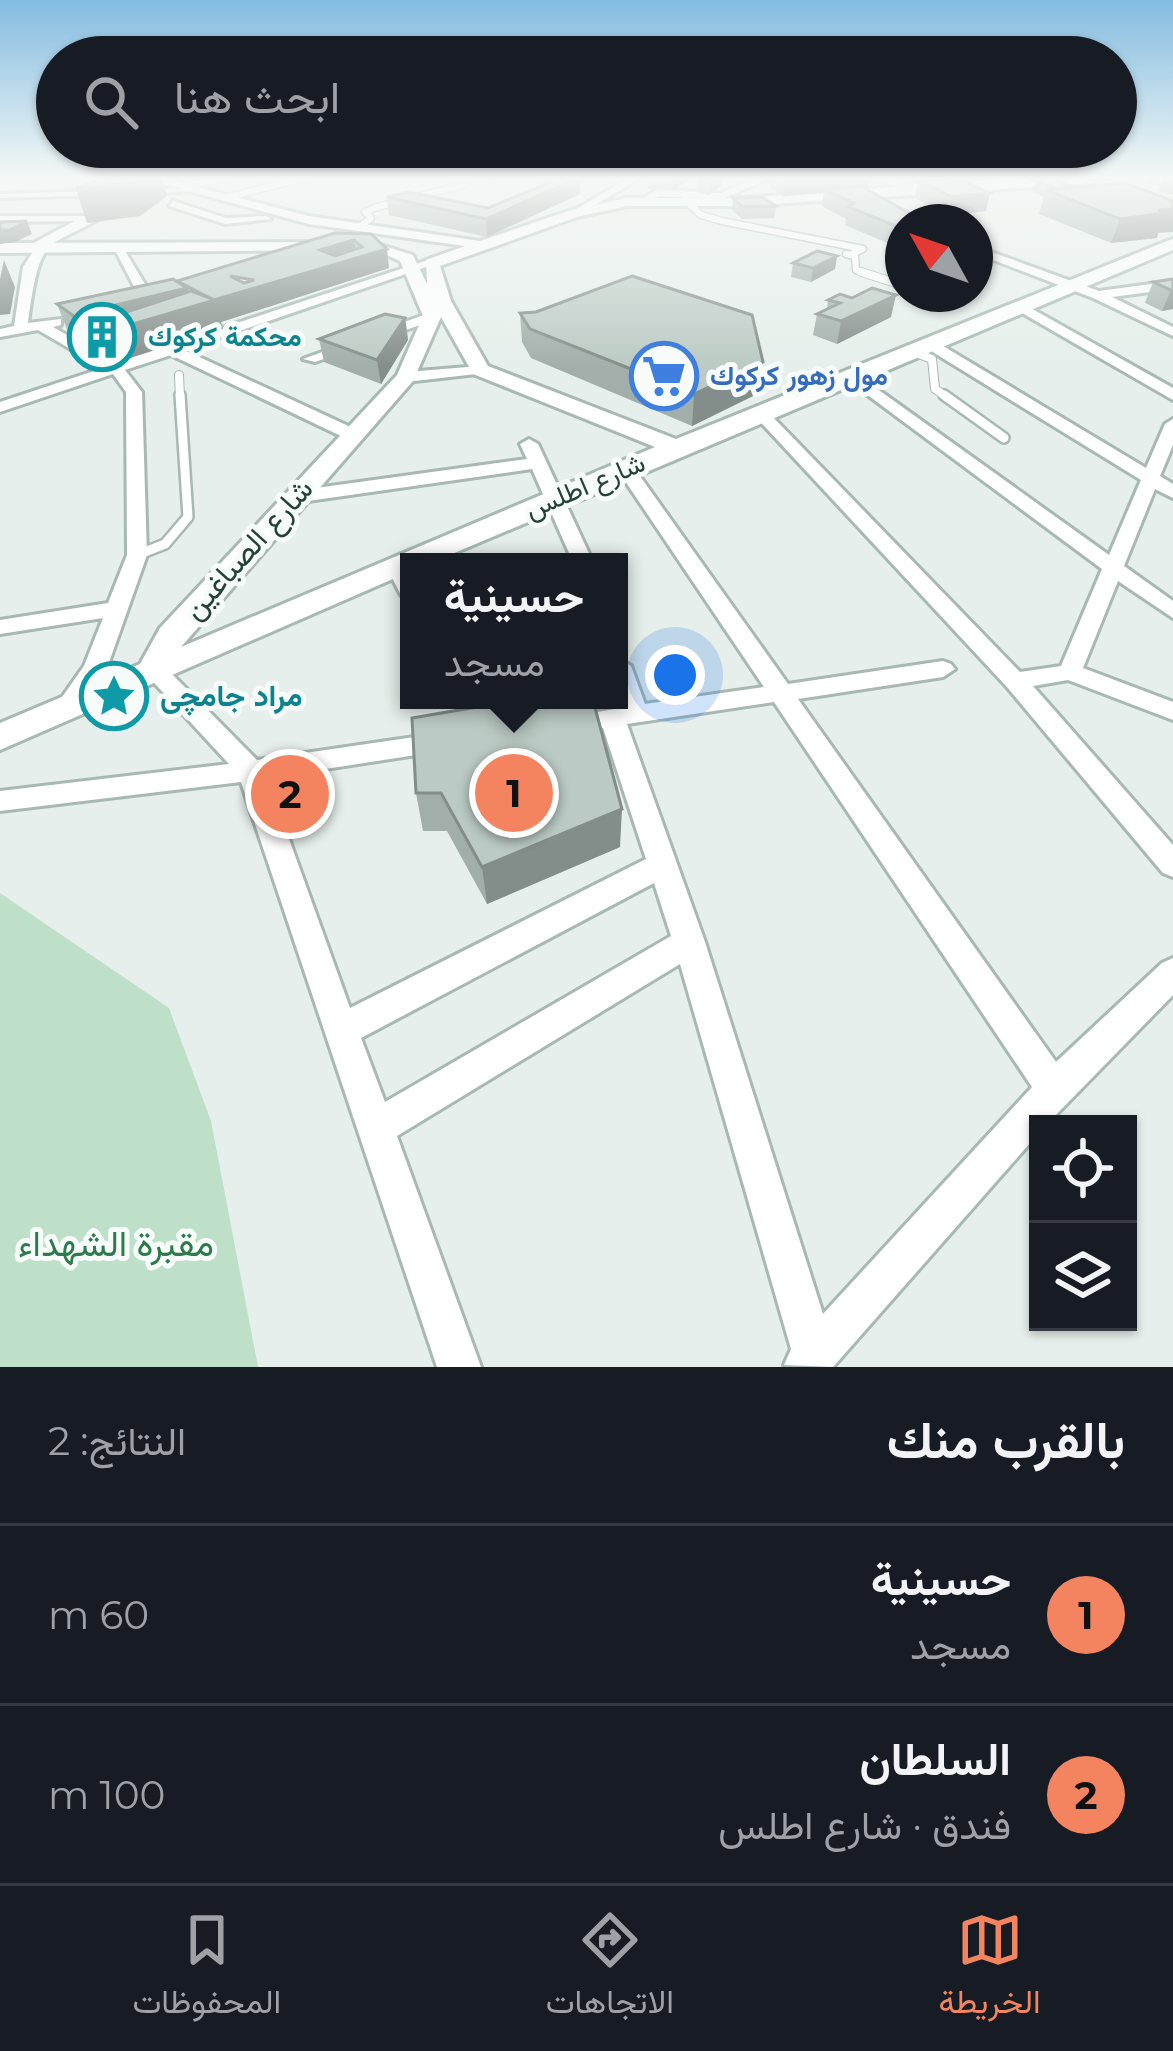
<!DOCTYPE html>
<html lang="ar">
<head>
<meta charset="utf-8">
<style>
	body { margin:0; font-family:Montserrat,Vazirmatn,sans-serif; background:#20242c; color:#f1f3f6; direction:rtl }
	.controls { position:absolute; right:36px; bottom:36px; display:grid; overflow:hidden; border-radius:0px; box-shadow:0 3px 9px #0004 }
	.controls button { width:108px; height:108px; display:grid; place-items:center; padding:0; border:0; border-bottom:3px solid #363941; background:#171b24; color:#f1f3f6; font:60px sans-serif }
	.compass { position:absolute; left:885px; top:204px; width:108px; height:108px; border-radius:50%; background:#171b24; box-shadow:0 3px 9px #0004; rotate:310deg }
	.you { position:absolute; left:675px; top:675px; width:42px; height:42px; margin:-30px; border:9px solid #fff; border-radius:50%; background:#1a73e8; box-shadow:0 0 0 18px #1a73e833 }
	.badge { display:grid; place-items:center; width:78px; height:78px; border-radius:50%; background:#f4845f; color:#111; font-size:39px; font-weight:700 }
	.pin { position:absolute; translate:-50% -50%; border:6px solid #fff; box-shadow:0 3px 12px #0006 }
	.popup { position:absolute; left:400px; top:553px; width:228px; height:156px; box-sizing:border-box; display:grid; place-content:center; border-radius:0px; background:#171b24; filter:drop-shadow(0 3px 9px #0005); font-size:39px; white-space:nowrap; color:#9ea1a6 }
	.popup b { font-size:45px; color:#f1f3f6 }
	.popup::after { content:''; position:absolute; left:50%; top:100%; margin-left:-24px; border:24px solid transparent; border-top-color:#171b24 }
	.list { margin:0; padding:0; list-style:none }
	h2 { display:flex; justify-content:space-between; align-items:center; height:156px; margin:0; padding:0 48px; font-size:51px }
	h2 small { font-size:39px; font-weight:400; color:#9ea1a6 }
	.list li { display:grid; grid-template-columns:78px 1fr auto; gap:36px; align-items:center; box-sizing:border-box; height:180px; padding:0 48px; border-top:3px solid #363941 }
	.list b { display:block; font-size:45px; white-space:nowrap }
	.list p { margin:0; font-size:39px; white-space:nowrap; color:#9ea1a6 }
	.list em { font-size:39px; font-style:normal; color:#9ea1a6 }
	.icon { flex:none; width:66px; height:66px; fill:none; stroke:currentColor; stroke-width:2; stroke-linecap:round; stroke-linejoin:round }
	.map { position:relative; flex:none; width:1173px; height:1367px; overflow:hidden; direction:ltr }
	.search { position:absolute; background:#171b24; box-shadow:0 3px 9px #0004; left:36px; right:36px; top:36px; height:132px; display:flex; align-items:center; gap:30px; box-sizing:border-box; padding:0 42px; border-radius:66px; color:#9ea1a6; font-size:45px }
	.sheet { height:516px; background:#171b24 }
	nav { display:flex; justify-content:space-around; align-items:center; box-sizing:border-box; height:168px; border-top:3px solid #363941; background:#171b24; font-size:33px; color:#9ea1a6 }
	nav a { display:grid; justify-items:center; gap:6px }
	nav .on { color:#f4845f }
	.map>svg:first-child { display:block }
	.green { fill:#bfe0c8 }
	.lines { fill:none; stroke-linecap:round; stroke-linejoin:round }
	.service-far2-casing { stroke:#a8b8b2; stroke-width:9 }
	.service-far1-casing { stroke:#a8b8b2; stroke-width:10 }
	.service-casing { stroke:#a8b8b2; stroke-width:14 }
	.pedestrian-casing { stroke:#a8b8b2; stroke-width:6 }
	.minor-casing { stroke:#a8b8b2; stroke-width:6 }
	.tertiary-casing { stroke:#a8b8b2; stroke-width:6 }
	.primary-casing { stroke:#c2cac8; stroke-width:6 }
	.service-far2 { stroke:#fff; stroke-width:6 }
	.service-far1 { stroke:#fff; stroke-width:8 }
	.service { stroke:#fff; stroke-width:9 }
	.pedestrian { fill:#fff; fill-rule:evenodd }
	.minor { fill:#fff; fill-rule:evenodd }
	.tertiary { fill:#fff; fill-rule:evenodd }
	.primary { fill:#6aa596; fill-rule:evenodd }
	.wall { fill:#a1aea9; fill-rule:evenodd }
	.shaded-wall { fill:#838d89 }
	.building { fill:#bbcac4; stroke:#838d89; stroke-width:3; fill-rule:evenodd }
	.labels { text-anchor:middle; stroke-width:10; stroke-linejoin:round; paint-order:stroke }
	.far-culture-label { font-size:27px; font-weight:bold; fill:#0d838f; stroke:#f7fbf9; text-anchor:start }
	.far-shop-label { font-size:27px; font-weight:bold; fill:#366cbe; stroke:#f7fbf9; text-anchor:start }
	.far-street-label { font-size:27px; fill:#24423a; stroke:#f7fbf9 }
	.street-label { font-size:30px; fill:#24423a; stroke:#f7fbf9 }
	.culture-label { font-size:30px; font-weight:bold; fill:#0d838f; stroke:#f7fbf9; text-anchor:start }
	.near-park-label { font-size:36px; fill:#2d7a4b; stroke:#f7fbf9 }
</style>
</head>
<body>
<div class="map">
<svg width="1173" height="1367" viewBox="0 0 1173 1367">
	<rect width="100%" height="100%" fill="#e6efeb"/>
	<polygon class="green" points="0,893 169,1008 211,1121 258,1367 0,1367"/>
	<g class="lines">
		<g class="service-far2-casing">
			<g id="service-far2">
				<polyline points="876,178 924,189"/>
				<polyline points="184,187 222,178"/>
				<polyline points="225,198 304,178"/>
				<polyline points="685,200 701,215 722,221 863,249 850,255"/>
				<polyline points="358,228 371,218 365,212 374,208 463,185"/>
				<polyline points="846,254 855,256 856,270 871,275"/>
			</g>
		</g>
		<g class="service-far1-casing">
			<g id="service-far1">
				<polyline points="861,272 896,283"/>
				<polyline points="911,351 932,359 935,389 948,398"/>
				<polyline points="179,375 180,398"/>
			</g>
		</g>
		<g class="service-casing">
			<g id="service">
				<polyline points="944,395 1004,438"/>
				<polyline points="137,555 165,544 188,517 180,395"/>
			</g>
		</g>
		<g class="pedestrian-casing">
			<g id="pedestrian">
				<polygon points="144,189 199,189 203,191 141,193"/>
				<polygon points="101,191 98,195 0,198 0,194"/>
			</g>
		</g>
		<g class="minor-casing">
			<g id="minor">
				<polygon points="629,178 640,178 577,216 568,214"/>
				<polygon points="757,178 770,178 722,199 659,196 644,204 639,201 657,190 721,193"/>
				<polygon points="173,201 226,218 266,216 271,219 225,224 169,206"/>
				<path d="M112,203l9,2c-73,50 -80,17 -93,118l33,-4v6l-8,2 63,36 312,-103 10,3 -254,87 173,80v8h-12l-174,-83 -46,15 17,22 5,163 -40,113 -31,45 -9,2 -12,-8 29,-41 19,-48 -103,16v-14l108,-17 19,-48 -1,-163 -13,-18 -113,38v-10l103,-34 -65,-38 -38,7v-8l14,-3 9,-59 11,-17 -8,-3 49,-26 -75,1v-6h86z"/>
				<polygon points="112,244 122,246 157,304 155,307 143,304"/>
				<polygon points="975,246 1099,291 1173,281 1173,289 1112,297 1173,327 1173,336 1093,298 975,253"/>
				<polygon points="1020,302 1173,388 1173,400 1015,309 1013,306"/>
				<polygon points="432,312 439,316 437,319 315,362 303,359"/>
				<polygon points="923,340 933,340 1146,468 1165,424 1173,419 1173,445 1160,476 1173,484 1173,498 1155,489 1124,566 1173,601 1173,618 1118,581 1083,668 1173,702 1173,720 1068,680 1033,686 1173,845 1173,877 1163,873 1007,687 754,415 768,412 1020,672 1061,666 1102,569 842,376 855,373 1109,555 1141,480 923,346"/>
				<polygon points="480,366 487,370 485,373 406,382 398,377 406,372"/>
				<polygon points="529,439 538,444 593,562 573,562 532,469 294,503 285,497 294,491 527,459 520,444"/>
				<path d="M626,464l6,1 156,219 155,-23 8,3 4,5 -12,8 -145,22 258,363 106,-99 11,-5v37l-126,129h-9v10l-205,233 -49,-2 7,-16 -111,-385 -283,172 84,231h-44l-196,-585 -241,29v-20l229,-27 -83,-90 -4,-5 12,-8 8,3 95,96 185,-27 9,2 4,7 -4,7 -9,2 -175,27 83,230 296,-149 -43,-131 -32,5 -9,-3 -4,-6 4,-6 59,-10 -2,-50 12,8 14,38 119,-17 -147,-218zM774,702l258,385 -209,227 -118,-372 -78,-218zM654,883l17,53 -286,166 -24,-64z"/>
				<polygon points="396,560 403,562 409,571 409,596 401,595 386,566"/>
			</g>
		</g>
		<g class="tertiary-casing">
			<g id="tertiary">
				<path d="M141,178h21l147,38 171,25 88,-30 59,-13h114l262,-19h86l7,4 -355,23h-114l-50,11 -137,49 11,35 37,65 188,73 491,-198 6,-2v11l-740,312h-24v10l-409,178v-27l140,-59 20,-36 237,-253 26,-59 -23,-55 -29,-13v-6l42,13 14,29 -1,-24 39,-14 -156,-22zM441,317l32,57 182,73 -474,200 232,-266z"/>
				<polygon points="1150,178 1173,178 1173,186 1151,181"/>
				<polygon points="345,242 345,248 339,250 0,253 0,243"/>
			</g>
		</g>
		<g class="primary-casing">
			<polygon id="primary" points="1020,178 1045,178 1173,206 1173,216"/>
		</g>
		<use href="#service-far2" class="service-far2"/>
		<use href="#service-far1" class="service-far1"/>
		<use href="#service" class="service"/>
		<use href="#pedestrian" class="pedestrian"/>
		<use href="#minor" class="minor"/>
		<use href="#tertiary" class="tertiary"/>
		<use href="#primary" class="primary"/>
	</g>
	<g class="wall">
		<polygon points="466,178 502,178 489,183"/>
		<polygon points="649,178 691,178 673,190 648,189"/>
		<polygon points="698,178 723,178 722,185 709,195 697,193"/>
		<polygon points="771,178 869,178 867,189 925,222 892,245 845,225 846,219 822,206 824,193 783,196 770,188"/>
		<polygon points="1163,178 1173,178 1173,195 1159,191"/>
		<polygon points="918,180 986,211 948,215 915,198"/>
		<polygon points="1036,181 1158,233 1157,238 1111,243 1039,214 1044,197 1033,192"/>
		<polygon points="580,194 487,237 389,215 387,197 488,208"/>
		<polygon points="733,198 776,206 774,218 742,219 732,210"/>
		<path d="M371,234l18,34 -168,54 2,7 -114,35 -41,-32 -11,-28 120,-22zM230,276l22,4 -9,3z"/>
		<polygon points="837,256 835,269 811,282 791,277 793,263"/>
		<polygon points="1173,279 1173,309 1162,311 1145,303 1153,282"/>
		<polygon points="852,298 891,317 837,344 813,335 817,314 827,309 828,300"/>
		<polygon points="520,313 759,393 692,426 531,358 522,342"/>
		<polygon points="405,318 408,340 381,384 324,362 319,339"/>
		<polygon points="412,718 620,847 487,904 447,831 423,831 416,793"/>
	</g>
	<g class="shaded-wall">
		<polygon points="138,178 162,178 167,196 140,216 87,223 76,189"/>
		<polygon points="578,178 580,178 580,194 487,237 486,219"/>
		<polygon points="673,178 691,178 673,190"/>
		<polygon points="711,178 723,178 722,185 709,195"/>
		<polygon points="805,178 869,178 867,191 824,189 824,193 783,196 785,179"/>
		<polygon points="990,193 986,211 948,215 952,197"/>
		<polygon points="1173,209 1173,232 1158,233 1157,238 1111,243 1120,219"/>
		<polygon points="27,221 32,234 15,242 0,244 0,230"/>
		<polygon points="903,225 903,243 892,245 896,226"/>
		<polygon points="354,240 357,257 387,249 389,268 221,322 223,329 109,364 99,334 116,305 187,288 193,307 323,268 320,250"/>
		<polygon points="837,256 835,269 811,282 813,268"/>
		<polygon points="4,260 15,287 10,314 0,315 0,279"/>
		<polygon points="1173,289 1173,309 1162,311 1171,290"/>
		<polygon points="896,295 891,317 837,344 841,321"/>
		<polygon points="405,318 408,340 381,384 377,360"/>
		<polygon points="763,362 759,393 692,426 694,394"/>
		<polygon points="622,809 620,847 487,904 482,867"/>
	</g>
	<g class="building">
		<polygon points="103,178 138,178 130,183 76,189"/>
		<polygon points="560,178 578,178 486,219 387,197 409,192 488,208"/>
		<polygon points="957,178 990,193 952,197 918,180"/>
		<polygon points="1050,179 1074,188 1056,189 1036,181"/>
		<polygon points="1125,183 1173,201 1173,209 1158,210 1166,213 1120,219 1046,190"/>
		<polygon points="861,186 925,222 903,222 903,225 896,226 848,207 854,203 824,189"/>
		<polygon points="762,197 776,206 743,207 733,198"/>
		<polygon points="27,221 10,230 0,230 0,222"/>
		<path d="M335,233l36,1 16,15 -173,51 -37,-19zM354,240l8,7 -27,9 -15,-6zM230,276l24,4 -10,3z"/>
		<polygon points="817,251 837,256 813,268 793,263"/>
		<polygon points="632,276 752,315 763,362 694,394 530,329 520,313 536,312"/>
		<polygon points="173,279 187,288 116,305 126,312 191,291 215,300 99,334 57,304"/>
		<polygon points="1173,279 1173,289 1171,290 1153,282"/>
		<polygon points="872,288 896,295 841,321 817,314 840,303 828,300 840,294 852,298"/>
		<polygon points="385,314 405,318 377,360 319,339"/>
		<polygon points="518,700 593,700 622,809 482,867 441,793 416,793 412,718"/>
	</g>
	<linearGradient id="sky" x2="0" y2="1"><stop stop-color="#84bce0"/><stop offset="0.48" stop-color="#f4f8f6"/><stop offset="1" stop-color="#f4f8f6" stop-opacity="0"/></linearGradient>
	<rect width="1173" height="369" fill="url(#sky)"/>
	<defs>
		<g id="building-ring" transform="scale(3.45)"><circle r="9.5" fill="#f7fbf9" stroke="#0f9aa8" stroke-width="1.5"/><path d="M-4-6H4V6H1V3H-1V6H-4ZM-2.5-4.3h1.7v1.8h-1.7ZM.8-4.3h1.7v1.8H.8ZM-2.5-1h1.7V.8h-1.7ZM.8-1h1.7V.8H.8Z" fill="#0f9aa8"/></g>
		<g id="supermarket-ring" transform="scale(3.45)"><circle r="9.5" fill="#f7fbf9" stroke="#3f7fe0" stroke-width="1.5"/><path d="M-6-5.5h2.5l.6 2H6L4.5 2H-2.5L-4.4-4H-6ZM-1.5 3.2a1.3 1.3 0 1 0 .1 0ZM3 3.2a1.3 1.3 0 1 0 .1 0Z" fill="#3f7fe0"/></g>
		<g id="sight-ring" transform="scale(3.45)"><circle r="9.5" fill="#f7fbf9" stroke="#0f9aa8" stroke-width="1.5"/><path d="M0-6L1.8-2.2L6-1.7L2.9 1.2L3.7 5.4L0 3.3L-3.7 5.4L-2.9 1.2L-6-1.7L-1.8-2.2Z" fill="#0f9aa8"/></g>
	</defs>
	<g fill-rule="evenodd">
		<use href="#building-ring" x="102" y="337"/>
		<use href="#supermarket-ring" x="664" y="376"/>
		<use href="#sight-ring" x="114" y="696"/>
	</g>
	<g class="labels">
		<g class="far-culture-label">
			<text x="148" y="346">محكمة كركوك</text>
		</g>
		<g class="far-shop-label">
			<text x="710" y="385">مول زهور كركوك</text>
		</g>
		<g class="far-street-label">
			<text transform="translate(585 486) rotate(-23)" y="9">شارع اطلس</text>
		</g>
		<g class="street-label">
			<text transform="translate(248 549) rotate(-48)" y="10">شارع الصباغين</text>
		</g>
		<g class="culture-label">
			<text x="160" y="706">مراد جامچی</text>
		</g>
		<g class="near-park-label">
			<text x="116" y="1256">مقبرة الشهداء</text>
		</g>
	</g>
</svg>
<div class="controls">
<button><svg class="icon" aria-label="locate" viewBox="0 0 24 24"><circle cx="12" cy="12" r="6"/><path d="M12 2v4M12 18v4M2 12h4M18 12h4"/></svg></button>
<button><svg class="icon" aria-label="layers" viewBox="0 0 24 24"><path d="M12 4l9 5-9 5-9-5zM3 14l9 5 9-5"/></svg></button>
</div>
<svg class="compass" viewBox="-18 -18 36 36"><path d="M0-13l5 13h-10z" fill="#e53935"/><path d="M0 13l5-13h-10z" fill="#9ea1a6"/></svg>
<div class="you"></div>
<div class="pin badge" style="left:514px;top:793px">1</div>
<div class="popup"><b>حسينية</b>مسجد</div>
<div class="pin badge" style="left:290px;top:794px">2</div>
<div class="search"><svg class="icon" aria-label="search" viewBox="0 0 24 24"><circle cx="10" cy="10" r="6"/><path d="M15 15l6 6"/></svg>ابحث هنا</div>
</div>
<section class="sheet">
<h2>بالقرب منك<small>النتائج: 2</small></h2>
<ul class="list">
<li><span class="badge">1</span><div><b>حسينية</b><p>مسجد</p></div><em>60 m</em></li>
<li><span class="badge">2</span><div><b>السلطان</b><p>فندق · شارع اطلس</p></div><em>100 m</em></li>
</ul>
</section>
<nav>
<a class="on"><svg class="icon" aria-label="map" viewBox="0 0 24 24"><path d="M3 6l6-2 6 2 6-2v14l-6 2-6-2-6 2zM9 4v14M15 6v14"/></svg>الخريطة</a>
<a><svg class="icon" aria-label="directions" viewBox="0 0 24 24"><path d="M12 3l9 9-9 9-9-9zM9 14v-3h6M13 9l2 2-2 2"/></svg>الاتجاهات</a>
<a><svg class="icon" aria-label="saved" viewBox="0 0 24 24"><path d="M7 4h10v16l-5-4-5 4z"/></svg>المحفوظات</a>
</nav>
</body>
</html>
